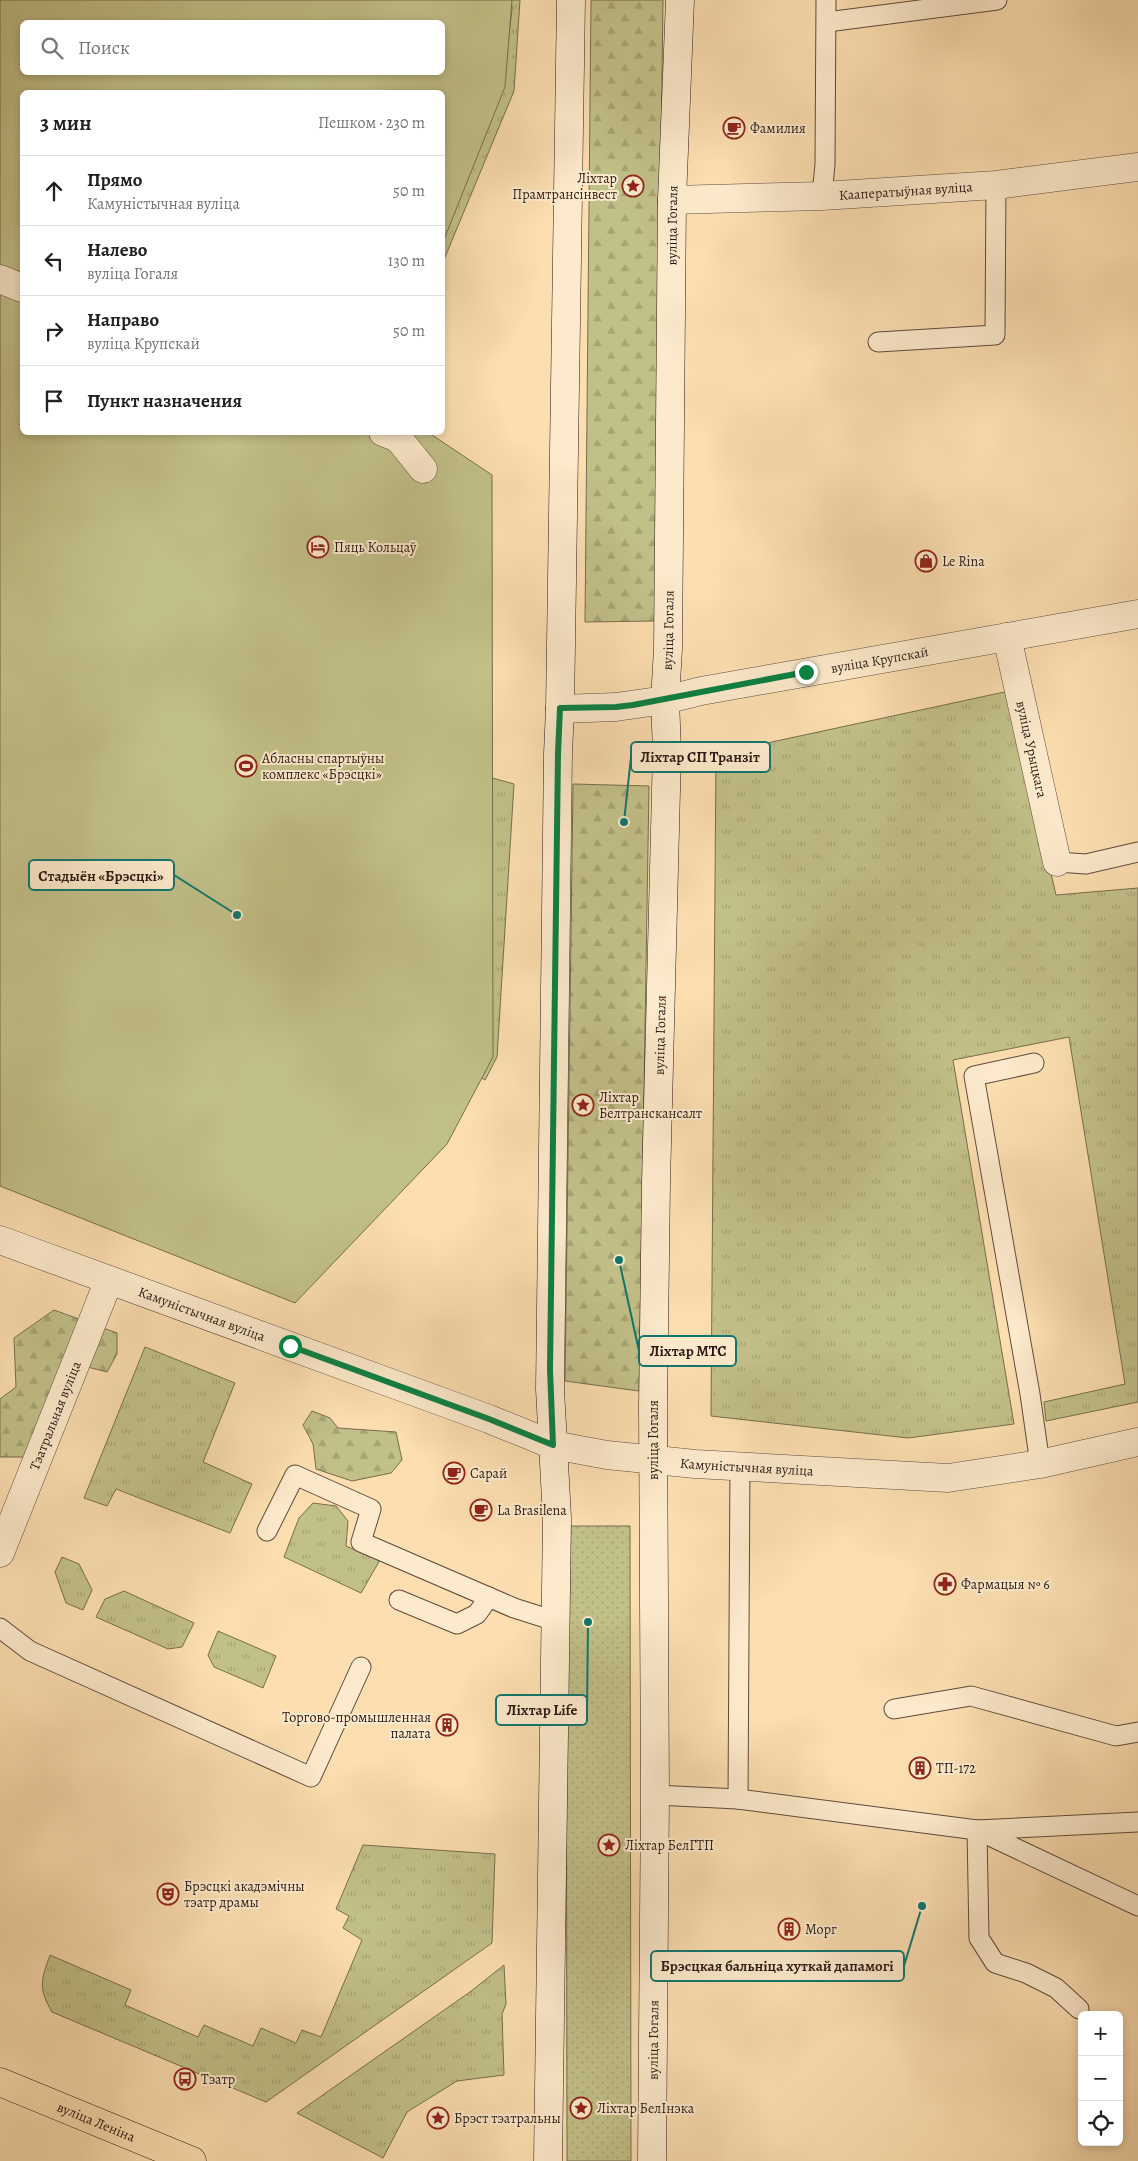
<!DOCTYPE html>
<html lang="ru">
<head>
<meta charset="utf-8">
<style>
	body { margin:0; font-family:Alegreya,serif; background:#f2f2f2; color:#222 }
	.controls { position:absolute; right:15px; bottom:15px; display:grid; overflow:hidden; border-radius:8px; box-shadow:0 2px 8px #0003 }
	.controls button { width:45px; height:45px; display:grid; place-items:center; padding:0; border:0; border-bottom:1px solid #e0e0e0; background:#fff; color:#222; font:25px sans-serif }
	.stop { position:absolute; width:15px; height:15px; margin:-11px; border:4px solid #0b8043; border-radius:50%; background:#fff }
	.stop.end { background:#0b8043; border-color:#fff; box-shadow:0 1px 5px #0008 }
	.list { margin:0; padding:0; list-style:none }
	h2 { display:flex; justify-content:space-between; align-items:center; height:65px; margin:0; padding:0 20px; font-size:21px }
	h2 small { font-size:16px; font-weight:400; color:#767676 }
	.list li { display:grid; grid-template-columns:32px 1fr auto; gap:15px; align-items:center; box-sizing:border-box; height:70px; padding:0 20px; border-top:1px solid #e0e0e0 }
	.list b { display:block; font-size:19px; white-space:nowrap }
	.list p { margin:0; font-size:16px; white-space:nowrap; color:#767676 }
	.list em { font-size:16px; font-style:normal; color:#767676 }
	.icon { flex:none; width:28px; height:28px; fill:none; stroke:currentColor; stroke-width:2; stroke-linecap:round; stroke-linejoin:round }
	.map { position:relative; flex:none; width:1138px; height:2161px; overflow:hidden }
	.search { position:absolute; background:#fff; box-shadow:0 2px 8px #0003; left:20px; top:20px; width:425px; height:55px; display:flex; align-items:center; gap:12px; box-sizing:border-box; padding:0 18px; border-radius:8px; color:#767676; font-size:19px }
	.panel { position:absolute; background:#fff; box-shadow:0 2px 8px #0003; left:20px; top:90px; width:425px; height:345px; border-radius:8px }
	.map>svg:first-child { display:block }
	.grass { fill:url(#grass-tufts); stroke:#766d4e }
	.forest { fill:url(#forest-firs); stroke:#766d4e }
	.park { fill:url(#park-dots); stroke:#766d4e }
	.pitch { fill:#c2c089; stroke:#766d4e; fill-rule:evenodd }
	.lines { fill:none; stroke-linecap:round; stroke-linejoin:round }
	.lane-casing { stroke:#5e4b3b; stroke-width:21 }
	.street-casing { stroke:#5e4b3b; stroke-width:29 }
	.secondary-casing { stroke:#2a1a14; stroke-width:29 }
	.primary-casing { stroke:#2a1a14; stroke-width:29 }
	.lane { stroke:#fdeacc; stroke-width:19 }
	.street { stroke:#fdeacc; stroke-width:28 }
	.secondary { stroke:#fdeacc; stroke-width:28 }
	.primary { stroke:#fcdeb1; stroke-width:28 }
	.route { stroke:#0b8043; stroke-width:6 }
	.labels { text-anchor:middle; stroke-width:4; stroke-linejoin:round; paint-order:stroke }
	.poi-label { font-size:14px; fill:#2a1a14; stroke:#fdeacc; text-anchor:start }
	.street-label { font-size:14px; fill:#2a1a14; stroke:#fdeacc }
	.leader { fill:none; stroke:#0f766e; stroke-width:2 }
	.callout-dot { fill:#0f766e; stroke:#fdeacc; stroke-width:2 }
	.callout { fill:#fdeacc; stroke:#0f766e; stroke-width:2 }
	.callout-label { font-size:15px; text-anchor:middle; font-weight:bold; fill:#2a1a14 }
</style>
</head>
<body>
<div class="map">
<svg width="1138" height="2161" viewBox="0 0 1138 2161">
	<defs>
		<pattern id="grass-tufts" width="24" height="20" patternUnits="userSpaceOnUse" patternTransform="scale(1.25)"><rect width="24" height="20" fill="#c2c089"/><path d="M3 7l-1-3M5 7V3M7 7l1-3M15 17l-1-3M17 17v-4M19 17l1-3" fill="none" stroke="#a7a475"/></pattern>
		<pattern id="forest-firs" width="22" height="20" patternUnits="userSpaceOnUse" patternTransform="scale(1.25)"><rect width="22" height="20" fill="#c2c089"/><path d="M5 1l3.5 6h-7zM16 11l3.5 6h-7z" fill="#a7a475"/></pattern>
		<pattern id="park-dots" width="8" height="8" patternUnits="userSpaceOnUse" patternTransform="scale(1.25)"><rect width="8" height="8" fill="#c2c089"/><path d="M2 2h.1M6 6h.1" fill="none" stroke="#a7a475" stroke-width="1.8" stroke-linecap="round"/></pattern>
	</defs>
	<rect width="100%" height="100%" fill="#fcdeb1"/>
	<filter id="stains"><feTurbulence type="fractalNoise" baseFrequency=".004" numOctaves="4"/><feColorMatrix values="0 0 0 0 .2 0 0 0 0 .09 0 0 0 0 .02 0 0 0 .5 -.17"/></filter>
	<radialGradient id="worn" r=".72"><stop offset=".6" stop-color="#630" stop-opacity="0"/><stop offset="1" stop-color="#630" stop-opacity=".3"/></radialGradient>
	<g class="grass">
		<polygon points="511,0 520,0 514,91 443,262 443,197 508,43 512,9"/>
		<polygon points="1009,691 1056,895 1138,888 1138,1402 1046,1421 1044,1402 1125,1384 1069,1037 953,1060 1014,1424 908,1438 711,1416 716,754"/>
		<polygon points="485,776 514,784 497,1057 485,1080 467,1069"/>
		<polygon points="145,1347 235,1383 203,1462 252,1484 230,1533 116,1489 107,1506 84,1498"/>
		<polygon points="313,1503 336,1506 348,1521 346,1546 380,1560 361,1593 284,1557 299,1518"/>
		<polygon points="62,1557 79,1564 92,1590 83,1610 66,1603 55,1572"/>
		<polygon points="124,1591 194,1623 182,1647 168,1649 96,1617 105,1599"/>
		<polygon points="218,1631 276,1656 263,1688 214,1667 208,1655"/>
		<path d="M363,1845l132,9 -3,89 -226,159 -214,-90c-14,-24 -11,-32 -2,-57l81,35 -6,15 73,32 6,-12 49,21 8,-18 35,15 6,-13 19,7 41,-97 -19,-12 6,-12 -13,-7z"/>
		<polygon points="504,1965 506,2004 502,2014 504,2075 457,2081 407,2112 383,2158 297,2113 470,1992"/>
	</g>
	<g class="forest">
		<polygon points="591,0 663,0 655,621 585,622"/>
		<polygon points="573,784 649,786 639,1391 565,1381"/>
		<polygon points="54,1310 117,1333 117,1354 107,1372 68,1362 25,1457 0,1457 0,1399 16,1387 14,1338"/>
		<polygon points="312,1411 330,1418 338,1428 396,1432 402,1460 391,1473 352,1481 316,1469 313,1444 303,1425"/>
	</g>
	<polygon class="park" points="566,1526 630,1526 631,2161 567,2161"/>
	<path class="pitch" d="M0,0h512l-7,87 -62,155 -1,-150h-420v340l407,1 63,42 1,582 -46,87 -152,159 -295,-117zM22,22h420v50h-420z"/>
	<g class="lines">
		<g class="lane-casing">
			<g id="lane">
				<polyline points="827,22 997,0"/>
				<polyline points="822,196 825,164 826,0"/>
				<polyline points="878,342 995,335 996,185"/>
				<polyline points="1057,862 1086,864 1138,852"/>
				<polyline points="1034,1063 974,1076 1030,1394 1040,1464"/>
				<polyline points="267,1531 295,1475 371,1509 361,1542 514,1608 555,1621"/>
				<polyline points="399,1600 457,1624 477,1614 489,1597"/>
				<polyline points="0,1628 30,1651 311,1777 361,1667"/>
				<polyline points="894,1709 971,1696 1116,1736 1138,1732"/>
				<polyline points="655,1795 738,1799 977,1830 1138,1906"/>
				<polyline points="738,1799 740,1465"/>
				<polyline points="1079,2009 1056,1988 1026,1973 995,1963 979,1938 977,1830 1138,1822"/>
			</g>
		</g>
		<g class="street-casing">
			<g id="street">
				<path id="s1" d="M672,200l150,-4 174,-11 142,-18"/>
				<polyline points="0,279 22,288"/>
				<polyline points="383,432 398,438 423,469"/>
				<path id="s2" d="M1007,637l50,225"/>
				<path id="s3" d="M560,709l56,-2 49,-7 36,-9 437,-77"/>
				<path id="s4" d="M0,1240l489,179 64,26 54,10 88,9 253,14 92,-14 98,-22"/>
				<path id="s5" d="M0,1553l109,-273"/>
			</g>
		</g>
		<g class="secondary-casing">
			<g id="secondary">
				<polyline points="548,2161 557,1518 550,1389 558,754 560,709 571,0"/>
				<path id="s6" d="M652,2161l3,-366 -2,-389 3,-223 11,-432 -2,-51 3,-51 4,-449 8,-200"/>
			</g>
		</g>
		<g class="primary-casing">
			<g id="primary">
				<path id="s7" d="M0,2082l192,79"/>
			</g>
		</g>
		<use href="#lane" class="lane"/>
		<use href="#street" class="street"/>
		<use href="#secondary" class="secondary"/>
		<use href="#primary" class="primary"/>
	</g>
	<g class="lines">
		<polyline class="route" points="290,1346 489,1419 553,1445 550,1369 558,754 560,708 616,707 633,705 806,672"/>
	</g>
	<defs>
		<g id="cafe-ring" transform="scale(1.125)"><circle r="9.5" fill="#fdeacc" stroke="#8f2418" stroke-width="1.5"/><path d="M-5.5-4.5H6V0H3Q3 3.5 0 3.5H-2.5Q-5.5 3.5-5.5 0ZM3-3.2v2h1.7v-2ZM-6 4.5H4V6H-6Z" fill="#8f2418"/></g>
		<g id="sight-ring" transform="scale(1.125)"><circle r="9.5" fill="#fdeacc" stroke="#8f2418" stroke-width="1.5"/><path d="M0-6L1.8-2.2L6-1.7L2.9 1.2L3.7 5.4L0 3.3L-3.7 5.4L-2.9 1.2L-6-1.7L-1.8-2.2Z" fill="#8f2418"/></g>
		<g id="hotel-ring" transform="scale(1.125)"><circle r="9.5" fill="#fdeacc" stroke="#8f2418" stroke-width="1.5"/><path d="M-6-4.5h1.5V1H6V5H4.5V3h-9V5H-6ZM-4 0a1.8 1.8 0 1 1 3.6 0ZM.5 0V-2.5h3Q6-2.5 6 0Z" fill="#8f2418"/></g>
		<g id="shop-ring" transform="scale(1.125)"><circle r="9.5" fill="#fdeacc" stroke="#8f2418" stroke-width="1.5"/><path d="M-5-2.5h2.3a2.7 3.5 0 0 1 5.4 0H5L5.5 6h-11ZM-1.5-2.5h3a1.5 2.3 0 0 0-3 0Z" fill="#8f2418"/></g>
		<g id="stadium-ring" transform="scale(1.125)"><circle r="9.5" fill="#fdeacc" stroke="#8f2418" stroke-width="1.5"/><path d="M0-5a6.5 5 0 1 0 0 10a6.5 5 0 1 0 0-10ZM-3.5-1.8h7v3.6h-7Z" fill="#8f2418"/></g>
		<g id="pharmacy-ring" transform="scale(1.125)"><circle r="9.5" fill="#fdeacc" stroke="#8f2418" stroke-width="1.5"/><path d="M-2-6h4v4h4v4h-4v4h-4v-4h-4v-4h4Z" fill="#8f2418"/></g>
		<g id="building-ring" transform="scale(1.125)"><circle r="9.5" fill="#fdeacc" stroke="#8f2418" stroke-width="1.5"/><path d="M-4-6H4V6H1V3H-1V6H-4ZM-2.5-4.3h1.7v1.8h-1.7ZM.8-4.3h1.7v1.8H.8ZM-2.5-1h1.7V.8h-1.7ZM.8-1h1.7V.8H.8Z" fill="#8f2418"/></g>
		<g id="theatre-ring" transform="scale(1.125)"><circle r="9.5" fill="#fdeacc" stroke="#8f2418" stroke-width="1.5"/><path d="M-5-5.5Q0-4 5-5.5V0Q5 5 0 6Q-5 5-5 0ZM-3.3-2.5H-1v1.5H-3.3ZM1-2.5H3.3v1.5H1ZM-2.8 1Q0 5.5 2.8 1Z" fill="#8f2418"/></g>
		<g id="bus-ring" transform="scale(1.125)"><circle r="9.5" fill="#fdeacc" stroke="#8f2418" stroke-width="1.5"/><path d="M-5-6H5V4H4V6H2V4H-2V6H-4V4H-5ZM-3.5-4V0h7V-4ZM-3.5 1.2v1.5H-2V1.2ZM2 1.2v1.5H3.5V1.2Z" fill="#8f2418"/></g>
	</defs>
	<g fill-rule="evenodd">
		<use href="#cafe-ring" x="734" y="128"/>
		<use href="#sight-ring" x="633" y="186"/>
		<use href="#hotel-ring" x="318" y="547"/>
		<use href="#shop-ring" x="926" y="561"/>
		<use href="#stadium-ring" x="246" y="766"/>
		<use href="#sight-ring" x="583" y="1105"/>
		<use href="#cafe-ring" x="454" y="1473"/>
		<use href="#cafe-ring" x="481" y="1510"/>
		<use href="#pharmacy-ring" x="945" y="1584"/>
		<use href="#building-ring" x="447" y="1725"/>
		<use href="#building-ring" x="920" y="1768"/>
		<use href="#sight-ring" x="609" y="1845"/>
		<use href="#theatre-ring" x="168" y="1894"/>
		<use href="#building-ring" x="789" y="1929"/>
		<use href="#bus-ring" x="185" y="2079"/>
		<use href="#sight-ring" x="581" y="2108"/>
		<use href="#sight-ring" x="438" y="2118"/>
	</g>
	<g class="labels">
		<g class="poi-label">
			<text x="750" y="133">Фамилия</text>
			<text x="617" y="183" text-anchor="end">Ліхтар<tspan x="617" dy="16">Прамтрансінвест</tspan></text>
			<text x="334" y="552">Пяць Кольцаў</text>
			<text x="942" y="566">Le Rina</text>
			<text x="262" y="763">Абласны спартыўны<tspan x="262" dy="16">комплекс «Брэсцкі»</tspan></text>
			<text x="599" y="1102">Ліхтар<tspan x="599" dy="16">Белтранскансалт</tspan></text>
			<text x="470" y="1478">Сарай</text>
			<text x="497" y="1515">La Brasilena</text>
			<text x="961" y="1589">Фармацыя № 6</text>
			<text x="431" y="1722" text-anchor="end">Торгово-промышленная<tspan x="431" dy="16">палата</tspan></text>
			<text x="936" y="1773">ТП-172</text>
			<text x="625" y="1850">Ліхтар БелГТП</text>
			<text x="184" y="1891">Брэсцкі акадэмічны<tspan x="184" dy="16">тэатр драмы</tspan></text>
			<text x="805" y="1934">Морг</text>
			<text x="201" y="2084">Тэатр</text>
			<text x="597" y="2113">Ліхтар БелІнэка</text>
			<text x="454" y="2123">Брэст тэатральны</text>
		</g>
		<g class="street-label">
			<text dy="5" stroke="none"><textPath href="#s1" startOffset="234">Кааператыўная вуліца</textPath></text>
			<text dy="5" stroke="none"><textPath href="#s6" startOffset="1936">вуліца Гогаля</textPath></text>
			<text dy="5" stroke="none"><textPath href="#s6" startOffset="1531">вуліца Гогаля</textPath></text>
			<text dy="5" stroke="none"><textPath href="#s3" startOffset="324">вуліца Крупскай</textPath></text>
			<text dy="5" stroke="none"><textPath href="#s2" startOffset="115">вуліца Урыцкага</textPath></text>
			<text dy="5" stroke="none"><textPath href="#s6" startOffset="1126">вуліца Гогаля</textPath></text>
			<text dy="5" stroke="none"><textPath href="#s4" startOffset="215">Камуністычная вуліца</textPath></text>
			<text dy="5" stroke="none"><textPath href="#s5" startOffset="148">Тэатральная вуліца</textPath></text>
			<text transform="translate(653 1440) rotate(-90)" y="5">вуліца Гогаля</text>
			<text dy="5" stroke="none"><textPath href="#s4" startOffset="785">Камуністычная вуліца</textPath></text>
			<text dy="5" stroke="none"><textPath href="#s6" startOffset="121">вуліца Гогаля</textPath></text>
			<text dy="5" stroke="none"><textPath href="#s7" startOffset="104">вуліца Леніна</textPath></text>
		</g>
	</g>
	<path class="leader" d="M624 822L631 757M237 915L174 875M619 1260L639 1351M588 1622L587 1710M922 1906L904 1966"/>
	<g class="callout-dot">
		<circle cx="624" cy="822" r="5"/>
		<circle cx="237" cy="915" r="5"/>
		<circle cx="619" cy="1260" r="5"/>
		<circle cx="588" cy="1622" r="5"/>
		<circle cx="922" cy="1906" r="5"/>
	</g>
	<g class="callout">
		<rect x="631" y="742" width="139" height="30" rx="5"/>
		<rect x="29" y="860" width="145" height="30" rx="5"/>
		<rect x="639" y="1336" width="97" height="30" rx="5"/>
		<rect x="496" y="1695" width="91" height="30" rx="5"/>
		<rect x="651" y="1951" width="253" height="30" rx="5"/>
	</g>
	<g class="callout-label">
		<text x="700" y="762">Ліхтар СП Транзіт</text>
		<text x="101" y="881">Стадыён «Брэсцкі»</text>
		<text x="688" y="1356">Ліхтар МТС</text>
		<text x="542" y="1715">Ліхтар Life</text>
		<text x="777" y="1971">Брэсцкая бальніца хуткай дапамогі</text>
	</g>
	<rect width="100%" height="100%" filter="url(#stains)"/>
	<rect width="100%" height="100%" fill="url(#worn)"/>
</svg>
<div class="controls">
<button>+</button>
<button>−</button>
<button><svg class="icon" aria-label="locate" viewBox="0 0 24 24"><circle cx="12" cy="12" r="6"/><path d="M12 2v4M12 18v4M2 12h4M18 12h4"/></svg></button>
</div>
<div class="stop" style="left:290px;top:1346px"></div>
<div class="stop end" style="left:806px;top:672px"></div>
<div class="search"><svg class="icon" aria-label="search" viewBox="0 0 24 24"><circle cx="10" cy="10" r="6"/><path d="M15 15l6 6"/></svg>Поиск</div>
<section class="panel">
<h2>3 мин<small>Пешком · 230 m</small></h2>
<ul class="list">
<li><svg class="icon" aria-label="ahead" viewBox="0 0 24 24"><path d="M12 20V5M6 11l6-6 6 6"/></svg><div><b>Прямо</b><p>Камуністычная вуліца</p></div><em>50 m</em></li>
<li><svg class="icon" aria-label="left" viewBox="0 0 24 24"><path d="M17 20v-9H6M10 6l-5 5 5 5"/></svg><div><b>Налево</b><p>вуліца Гогаля</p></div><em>130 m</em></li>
<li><svg class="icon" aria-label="right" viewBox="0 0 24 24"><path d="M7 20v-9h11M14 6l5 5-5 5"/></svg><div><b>Направо</b><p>вуліца Крупскай</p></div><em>50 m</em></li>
<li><svg class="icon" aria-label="arrive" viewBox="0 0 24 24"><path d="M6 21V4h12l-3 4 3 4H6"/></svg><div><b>Пункт назначения</b></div></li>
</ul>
</section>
</div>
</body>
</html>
